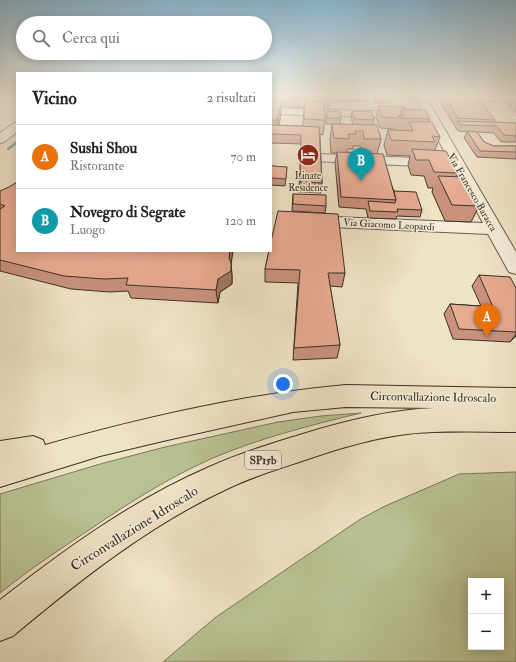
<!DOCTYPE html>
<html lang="it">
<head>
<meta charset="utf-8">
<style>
	body { margin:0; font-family:"IM FELL Double Pica",serif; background:#f2f2f2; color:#222 }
	.controls { position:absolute; right:12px; bottom:12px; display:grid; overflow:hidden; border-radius:0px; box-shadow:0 2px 10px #0003 }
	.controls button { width:36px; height:36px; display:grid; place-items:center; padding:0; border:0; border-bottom:1px solid #e0e0e0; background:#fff; color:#222; font:20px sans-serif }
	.you { position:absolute; left:283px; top:384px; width:14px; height:14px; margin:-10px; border:3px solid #fff; border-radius:50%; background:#1a73e8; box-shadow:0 0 0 6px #1a73e833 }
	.badge { display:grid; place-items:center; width:26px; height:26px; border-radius:50%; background:#8f2418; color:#fff; font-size:13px; font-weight:700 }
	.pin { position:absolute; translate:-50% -33px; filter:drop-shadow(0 1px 2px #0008) }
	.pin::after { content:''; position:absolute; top:21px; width:14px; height:12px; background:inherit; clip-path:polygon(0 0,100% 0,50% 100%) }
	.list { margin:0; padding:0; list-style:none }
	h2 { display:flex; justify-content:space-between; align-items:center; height:52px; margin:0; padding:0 16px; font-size:17px }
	h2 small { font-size:13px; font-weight:400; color:#767676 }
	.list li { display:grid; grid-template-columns:26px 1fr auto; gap:12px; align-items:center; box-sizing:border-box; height:64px; padding:0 16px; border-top:1px solid #e0e0e0 }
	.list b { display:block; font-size:15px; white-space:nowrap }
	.list p { margin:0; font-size:13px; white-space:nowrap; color:#767676 }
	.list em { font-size:13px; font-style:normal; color:#767676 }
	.icon { flex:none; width:22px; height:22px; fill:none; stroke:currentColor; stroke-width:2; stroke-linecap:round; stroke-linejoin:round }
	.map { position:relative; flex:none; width:516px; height:662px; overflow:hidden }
	.search { position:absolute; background:#fff; box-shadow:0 2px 10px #0003; left:16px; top:16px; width:256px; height:44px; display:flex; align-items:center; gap:10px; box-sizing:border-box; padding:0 14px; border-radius:22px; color:#767676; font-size:15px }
	.panel { position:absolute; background:#fff; box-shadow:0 2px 10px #0003; left:16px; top:72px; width:256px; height:180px; border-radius:0px }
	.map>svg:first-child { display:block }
	.green { fill:#bac394; stroke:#7a7a5e; fill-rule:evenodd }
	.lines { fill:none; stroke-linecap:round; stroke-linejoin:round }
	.stream { fill:#74857e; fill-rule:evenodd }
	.minor-casing { stroke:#685d50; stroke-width:2 }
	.major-casing { stroke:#3b3028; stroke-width:2 }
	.minor { fill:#f5edda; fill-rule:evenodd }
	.major { fill:#efe3c6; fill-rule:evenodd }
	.wall { fill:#c8927d; stroke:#3b3028; fill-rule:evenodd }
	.shaded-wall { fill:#a27766; stroke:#3b3028 }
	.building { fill:#e8aa91; stroke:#3b3028 }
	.labels { text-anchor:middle; stroke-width:3; stroke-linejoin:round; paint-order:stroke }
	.far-poi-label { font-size:10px; fill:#3b3028; stroke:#f5edda }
	.far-street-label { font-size:10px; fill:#3b3028; stroke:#f5edda }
	.shield { fill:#f5edda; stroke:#73695d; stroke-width:1 }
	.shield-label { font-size:11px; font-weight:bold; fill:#3b3028 }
	.street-label { font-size:12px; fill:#3b3028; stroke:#f5edda }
	.near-street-label { font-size:14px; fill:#3b3028; stroke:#f5edda }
</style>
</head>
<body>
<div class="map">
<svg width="516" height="662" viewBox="0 0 516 662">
	<rect width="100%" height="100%" fill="#efe3c6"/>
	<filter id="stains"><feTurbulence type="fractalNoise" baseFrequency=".005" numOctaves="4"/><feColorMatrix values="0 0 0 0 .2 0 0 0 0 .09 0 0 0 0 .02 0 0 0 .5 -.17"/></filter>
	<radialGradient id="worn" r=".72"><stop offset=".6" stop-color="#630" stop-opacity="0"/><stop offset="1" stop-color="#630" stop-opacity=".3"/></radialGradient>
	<g class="green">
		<path d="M361,413c-50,12 -101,25 -148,45 -43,19 -83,44 -121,70 -32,21 -62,41 -92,65v-99l100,-30 65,-17 113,-25 43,-6z"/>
		<path d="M516,472v190h-353l53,-45 143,-97 24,-13 76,-33zM471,581h30v66h-30z"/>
	</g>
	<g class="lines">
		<polygon class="stream" points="16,141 17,141 17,144 9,150 7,150 7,148"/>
		<g class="minor-casing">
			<g id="minor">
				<polygon points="414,95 516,96 516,102 427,99 516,252 516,274 509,272 488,234 310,226 304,225 302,221 304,217 310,216 483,223"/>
				<polygon points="271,108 406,112 412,115 406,118 271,114"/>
				<polygon points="17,122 17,132 4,142 0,143 0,133 13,124"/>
				<polygon points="319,154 438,159 443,160 445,163 443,166 438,167 314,161 312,158 314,155"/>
			</g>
		</g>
		<g class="major-casing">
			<path id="major" d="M346,385l170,3v44c-36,0 -73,-2 -109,2 -33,4 -67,14 -99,25 -26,9 -54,17 -79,29 -80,37 -149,92 -216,148l-13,5v-41c65,-51 133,-100 209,-133 31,-14 64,-24 97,-34 42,-13 84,-23 128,-25l-88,-1 -53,5 -130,29 -63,15 -100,31v-46l33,-5 10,4 2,5c98,-27 199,-51 301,-60z"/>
		</g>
		<use href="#minor" class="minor"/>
		<use href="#major" class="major"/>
	</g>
	<g class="wall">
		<path d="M271,95h98l-2,7 -37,-1 -1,7h-5l1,12 -2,15 -3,-1 2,49 -1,10 -22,-1 2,-48 -30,-1zM281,107h23l-1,19 -24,-1 2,-11z"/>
		<polygon points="372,95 392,95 390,103 375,103"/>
		<polygon points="444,95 495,120 494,122 516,123 516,142 501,142 494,133 477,132 484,142 494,146 516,146 516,159 477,157 464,138 467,132 458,131 441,104"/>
		<polygon points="513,97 516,97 516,113 509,106"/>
		<polygon points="379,106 406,109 430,119 429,122 440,137 435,150 458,173 456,177 479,206 471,222 445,221 432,192 433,188 428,188 424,176 411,175 408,165 410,156 387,155 384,145 388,130 396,130 395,129 380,128 376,117"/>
		<path d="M327,111l14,7 -1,6 13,1 -2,-7 1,-7 22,9 -1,5 6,7 1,3 1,4 -4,15 17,37 28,19 -2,7 -23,-1 -1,3 -28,-1 -2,-9 -27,-2 -4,-45 2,-9h-6l-1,-14 2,-15h-6v-7zM353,146h7l1,7 -14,-1v-3h6z"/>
		<polygon points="271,166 287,167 285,186 271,185"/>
		<polygon points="0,191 17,251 233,251 231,262 232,276 232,284 220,292 218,303 131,298 128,291 110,292 71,289 0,271"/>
		<polygon points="293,194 326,206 325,213 292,211"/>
		<polygon points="269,251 345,273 342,287 330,286 340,345 337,358 293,360 298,283 265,282 265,269"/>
		<polygon points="479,275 516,288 516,336 510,342 453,339 444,314 450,304 481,306 472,286"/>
	</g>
	<g class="shaded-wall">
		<polygon points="282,100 281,114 277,134 277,120"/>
		<polygon points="230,251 233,251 230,271 229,258"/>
		<polygon points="231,263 232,276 232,284 220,292 218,303 216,290 218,279"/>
		<polygon points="516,334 516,336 510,342"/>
	</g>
	<g class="building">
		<polygon points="271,95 331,95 331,97 271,96"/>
		<polygon points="444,95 476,96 495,120 458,118"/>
		<polygon points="271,100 282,100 277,120 271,120"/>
		<polygon points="305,101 324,102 325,120 304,119"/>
		<polygon points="379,106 405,107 406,109 402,109 401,112 402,115 399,115 398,118 382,117"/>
		<polygon points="402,109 425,110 430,119 401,118 399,115 404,115"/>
		<polygon points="327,111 341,112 341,118 327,118"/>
		<polygon points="352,111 372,112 374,120 354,119"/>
		<polygon points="457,121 516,123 516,136 504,135 497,126 460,125"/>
		<polygon points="409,122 432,122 440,137 432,136 435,142 391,140 388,130 413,131"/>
		<polygon points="332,124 377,125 381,139 364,139 363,131 355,131 356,134 348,134 349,139 334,138"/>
		<polygon points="271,125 319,127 322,183 300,182 301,135 271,134"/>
		<polygon points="467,131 477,132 484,142 494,146 516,146 516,152 480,151"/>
		<polygon points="412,149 446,151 458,173 434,172 429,160 416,160"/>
		<polygon points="337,152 383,154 396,200 341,197"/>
		<polygon points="271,166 287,167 286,179 271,178"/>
		<polygon points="438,176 462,177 479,206 452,205"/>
		<polygon points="17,182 17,251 230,251 229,258 231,263 231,271 218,279 216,290 126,285 128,278 104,279 64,276 0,260 0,209 5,206 0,204 0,191 9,187"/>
		<polygon points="394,191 416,192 422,210 397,209 398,212 370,211 368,201 395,203 396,200"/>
		<polygon points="293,194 326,195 326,206 293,204"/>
		<polygon points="278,211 338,214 345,273 328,273 340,345 294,348 300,270 265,269 269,251 271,251 271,241"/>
		<polygon points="479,275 510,277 516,288 516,332 459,329 450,304 493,307"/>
	</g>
	<linearGradient id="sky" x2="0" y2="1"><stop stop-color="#89b8d5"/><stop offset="0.51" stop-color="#f8f2e5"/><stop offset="1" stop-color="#f8f2e5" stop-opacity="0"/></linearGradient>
	<rect width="516" height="188" fill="url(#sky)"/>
	<defs>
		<g id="hotel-disc" transform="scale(1.15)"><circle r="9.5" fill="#8f2418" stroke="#f5edda"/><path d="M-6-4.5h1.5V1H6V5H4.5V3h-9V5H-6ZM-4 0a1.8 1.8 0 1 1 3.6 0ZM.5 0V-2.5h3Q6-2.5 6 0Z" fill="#fff"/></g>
	</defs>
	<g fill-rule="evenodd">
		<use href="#hotel-disc" x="308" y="155"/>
	</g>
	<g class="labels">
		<g class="far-poi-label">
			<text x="308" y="179">Linate<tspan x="308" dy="12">Residence</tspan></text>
		</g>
		<g class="far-street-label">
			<text transform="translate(473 192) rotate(60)" y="4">Via Francesco Baracca</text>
			<text transform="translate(389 224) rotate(3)" y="4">Via Giacomo Leopardi</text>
		</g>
		<rect class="shield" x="245" y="451" width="36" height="18" rx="3"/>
		<g class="shield-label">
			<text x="263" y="464">SP15b</text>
		</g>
		<g class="street-label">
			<text transform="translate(433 397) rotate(1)" y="4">Circonvallazione Idroscalo</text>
		</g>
		<g class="near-street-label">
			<text transform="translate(134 528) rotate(-32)" y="5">Circonvallazione Idroscalo</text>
		</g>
	</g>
	<rect width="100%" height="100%" filter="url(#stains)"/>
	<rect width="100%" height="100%" fill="url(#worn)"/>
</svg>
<div class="controls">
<button>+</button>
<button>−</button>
</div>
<div class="you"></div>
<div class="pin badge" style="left:487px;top:337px;background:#e8710a">A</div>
<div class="pin badge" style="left:361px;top:181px;background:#0f9aa8">B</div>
<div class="search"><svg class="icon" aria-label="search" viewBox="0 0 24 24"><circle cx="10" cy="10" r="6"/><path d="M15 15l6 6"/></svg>Cerca qui</div>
<section class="panel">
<h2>Vicino<small>2 risultati</small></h2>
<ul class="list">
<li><span class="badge" style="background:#e8710a">A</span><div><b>Sushi Shou</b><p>Ristorante</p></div><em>70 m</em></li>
<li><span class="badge" style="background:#0f9aa8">B</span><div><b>Novegro di Segrate</b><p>Luogo</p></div><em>120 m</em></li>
</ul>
</section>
</div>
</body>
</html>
